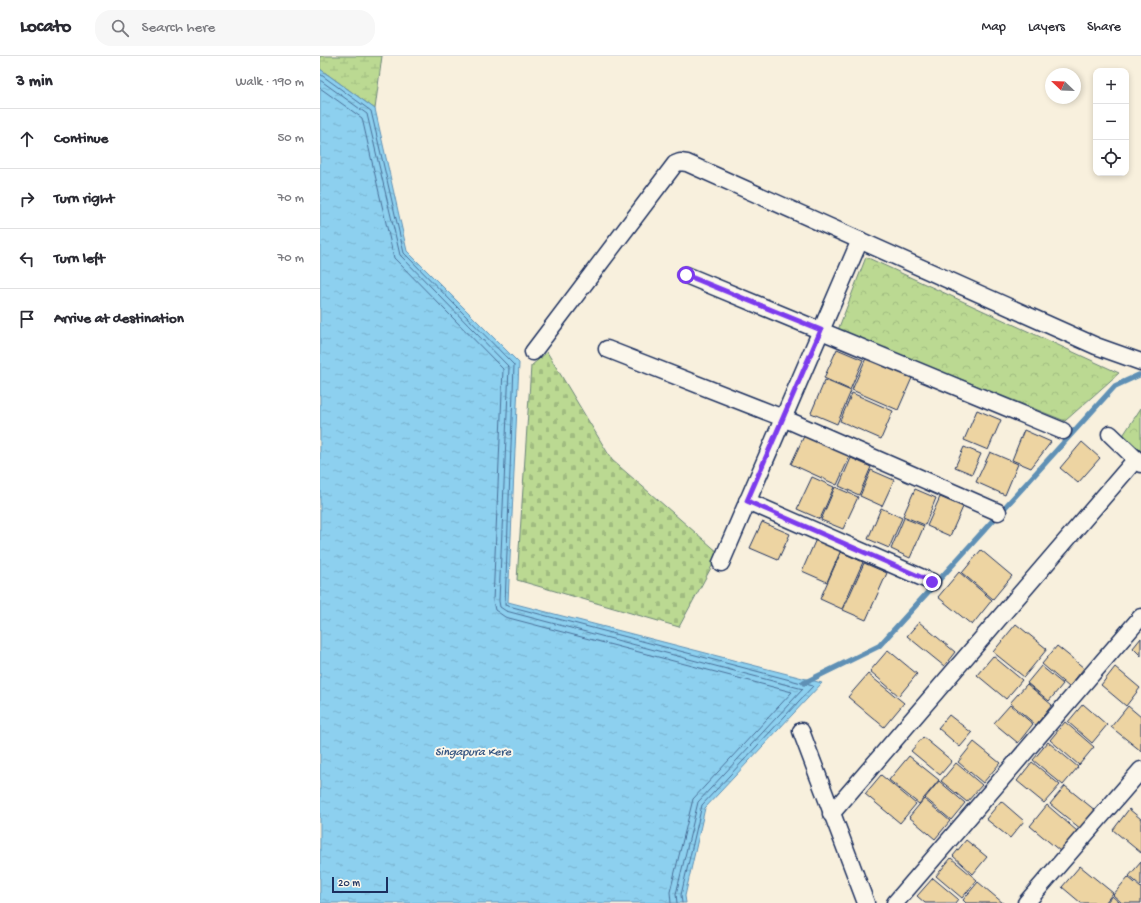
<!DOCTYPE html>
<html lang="en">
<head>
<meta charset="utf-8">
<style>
	body { margin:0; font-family:"Gochi Hand",sans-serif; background:#f7f7f7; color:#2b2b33 }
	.controls { position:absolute; right:12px; top:12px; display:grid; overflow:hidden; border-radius:8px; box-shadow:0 2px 6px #0003 }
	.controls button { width:36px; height:36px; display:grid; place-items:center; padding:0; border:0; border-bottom:1px solid #e1e1e2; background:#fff; color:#2b2b33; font:20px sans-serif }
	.compass { position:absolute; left:725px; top:12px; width:36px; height:36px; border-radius:50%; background:#fff; box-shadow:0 2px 6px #0003; rotate:293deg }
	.scale { position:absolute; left:12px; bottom:10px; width:56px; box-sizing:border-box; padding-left:4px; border:2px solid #1b2f5e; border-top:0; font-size:11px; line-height:14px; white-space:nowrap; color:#1b2f5e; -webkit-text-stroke:3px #fbf7ec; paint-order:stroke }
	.stop { position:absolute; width:12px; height:12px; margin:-9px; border:3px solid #7c3aed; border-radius:50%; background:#fff }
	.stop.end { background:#7c3aed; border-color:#fff; box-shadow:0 1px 4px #0008 }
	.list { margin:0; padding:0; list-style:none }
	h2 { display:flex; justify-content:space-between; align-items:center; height:52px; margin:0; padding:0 16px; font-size:17px }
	h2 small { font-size:13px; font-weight:400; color:#7c7c81 }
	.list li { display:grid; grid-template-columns:26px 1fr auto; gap:12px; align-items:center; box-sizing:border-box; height:60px; padding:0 16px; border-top:1px solid #e1e1e2 }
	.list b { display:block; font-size:15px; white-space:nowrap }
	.list em { font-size:13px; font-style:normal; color:#7c7c81 }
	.icon { flex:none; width:22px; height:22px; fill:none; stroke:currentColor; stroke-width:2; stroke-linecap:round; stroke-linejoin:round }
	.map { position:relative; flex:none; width:821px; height:847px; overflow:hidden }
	header { display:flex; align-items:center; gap:24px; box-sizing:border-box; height:56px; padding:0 20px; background:#fff; border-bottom:1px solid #e1e1e2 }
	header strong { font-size:19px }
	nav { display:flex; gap:22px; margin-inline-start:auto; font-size:14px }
	.search { width:280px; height:36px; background:#f7f7f7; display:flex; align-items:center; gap:10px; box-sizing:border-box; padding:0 14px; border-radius:16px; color:#7c7c81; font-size:15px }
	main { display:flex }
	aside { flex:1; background:#fff }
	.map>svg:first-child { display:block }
	.wetland { fill:url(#wetland-marsh); stroke:#6b8478 }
	.cemetery { fill:url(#cemetery-stones); stroke:#6b8478 }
	.park { fill:url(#park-crowns); stroke:#6b8478 }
	.water { fill:url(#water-ripples); stroke:#5f90b5 }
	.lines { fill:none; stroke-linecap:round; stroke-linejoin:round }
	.shore { stroke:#496f98; stroke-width:1 }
	.stream { stroke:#5f90b5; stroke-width:5.5 }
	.building { fill:#edd4a2; stroke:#1b2f5e }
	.minor-casing { stroke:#1b2f5e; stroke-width:19 }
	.minor { stroke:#fbf7ec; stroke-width:16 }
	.route { stroke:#7c3aed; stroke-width:5 }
	.labels { text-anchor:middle; stroke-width:4; stroke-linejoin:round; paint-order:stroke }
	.water-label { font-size:12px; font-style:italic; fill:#385782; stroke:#fbf7ec }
</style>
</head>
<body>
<header>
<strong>Locato</strong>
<div class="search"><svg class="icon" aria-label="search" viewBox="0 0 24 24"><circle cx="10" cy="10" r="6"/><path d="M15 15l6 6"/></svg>Search here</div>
<nav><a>Map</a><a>Layers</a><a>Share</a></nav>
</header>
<main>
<aside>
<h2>3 min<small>Walk · 190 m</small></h2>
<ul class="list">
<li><svg class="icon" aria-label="ahead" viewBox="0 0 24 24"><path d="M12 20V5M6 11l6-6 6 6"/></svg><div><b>Continue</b></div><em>50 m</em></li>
<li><svg class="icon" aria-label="right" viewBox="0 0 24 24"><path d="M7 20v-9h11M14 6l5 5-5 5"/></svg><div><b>Turn right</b></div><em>70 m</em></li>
<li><svg class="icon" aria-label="left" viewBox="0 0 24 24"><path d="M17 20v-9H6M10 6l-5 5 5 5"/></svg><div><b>Turn left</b></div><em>70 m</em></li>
<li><svg class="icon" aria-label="arrive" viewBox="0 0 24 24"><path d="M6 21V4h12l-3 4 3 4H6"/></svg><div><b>Arrive at destination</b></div></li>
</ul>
</aside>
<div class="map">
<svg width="821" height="847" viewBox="0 0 821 847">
	<defs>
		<pattern id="wetland-marsh" width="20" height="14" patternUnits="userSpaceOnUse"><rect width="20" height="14" fill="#bbd992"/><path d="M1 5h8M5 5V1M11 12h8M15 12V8" fill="none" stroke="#a0bb80"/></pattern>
		<pattern id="cemetery-stones" width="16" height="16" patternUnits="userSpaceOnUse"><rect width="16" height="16" fill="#bbd992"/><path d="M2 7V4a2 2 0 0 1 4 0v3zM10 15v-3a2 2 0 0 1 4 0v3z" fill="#a0bb80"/></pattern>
		<pattern id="park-crowns" width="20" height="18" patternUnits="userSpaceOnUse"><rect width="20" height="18" fill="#bbd992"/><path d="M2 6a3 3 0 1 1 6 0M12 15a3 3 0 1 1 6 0" fill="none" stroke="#a0bb80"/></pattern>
		<pattern id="water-ripples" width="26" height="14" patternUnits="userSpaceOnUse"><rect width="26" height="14" fill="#8dd0ef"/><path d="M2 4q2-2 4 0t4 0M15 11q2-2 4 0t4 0" fill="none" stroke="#79b3cf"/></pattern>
	</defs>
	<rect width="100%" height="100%" fill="#f8f0dd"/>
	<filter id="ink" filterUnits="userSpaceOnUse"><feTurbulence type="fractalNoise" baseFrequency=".025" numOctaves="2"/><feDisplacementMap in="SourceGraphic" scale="8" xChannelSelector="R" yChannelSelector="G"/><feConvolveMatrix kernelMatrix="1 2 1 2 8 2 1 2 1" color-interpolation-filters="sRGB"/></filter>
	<g filter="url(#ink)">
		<polygon class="wetland" points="0,0 62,0 55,53 0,13"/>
		<polygon class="cemetery" points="227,296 292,404 399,497 359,571 197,524 211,310"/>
		<g class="park">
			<polygon points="546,201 799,317 745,365 518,274"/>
			<polygon points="821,352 821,400 802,381"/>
		</g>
		<polygon class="water" points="0,13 55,53 87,195 199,307 188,546 502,627 385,752 365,840 366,847 0,847"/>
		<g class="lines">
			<g class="shore">
				<polyline points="0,18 51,55 84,197 194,309 185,549 493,630 382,749 361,839 362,847"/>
				<polyline points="0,24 47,58 80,199 189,311 179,545 180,551 186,555 483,633 378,746 356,838 357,847"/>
				<polyline points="0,32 42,62 74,202 183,313 173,545 175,554 185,561 472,636 373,743 350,836 351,847"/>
			</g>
			<polyline class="stream" points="484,627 559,590 795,330 819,319"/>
		</g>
		<g class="building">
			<polygon points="517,293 543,304 530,334 504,322"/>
			<polygon points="546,302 592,322 578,354 532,334"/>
			<polygon points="505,324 531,335 517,368 491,357"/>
			<polygon points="532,337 573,355 561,383 520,365"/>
			<polygon points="657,354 681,364 668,394 644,384"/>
			<polygon points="704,374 731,386 711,412 692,404"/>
			<polygon points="484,380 530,400 517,429 471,408"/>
			<polygon points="762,386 780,402 758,427 740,412"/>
			<polygon points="644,391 661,398 652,418 635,411"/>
			<polygon points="670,396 698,408 685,439 656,426"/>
			<polygon points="531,402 551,411 539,439 519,430"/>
			<polygon points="551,414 574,424 562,450 540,440"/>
			<polygon points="492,421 514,431 500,463 477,453"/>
			<polygon points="515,431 538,441 523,473 501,464"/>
			<polygon points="595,433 616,442 605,469 583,460"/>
			<polygon points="620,441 643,451 630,480 607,470"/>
			<polygon points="561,452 582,462 569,492 548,483"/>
			<polygon points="584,462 604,470 590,502 571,493"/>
			<polygon points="442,466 470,478 458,504 430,492"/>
			<polygon points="496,483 521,494 507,526 482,515"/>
			<polygon points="661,494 692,520 673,543 642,517"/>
			<polygon points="521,496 543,506 522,553 500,543"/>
			<polygon points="544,507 567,517 546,564 523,554"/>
			<polygon points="639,516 672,544 652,569 618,541"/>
			<polygon points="599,566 635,596 624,610 587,580"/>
			<polygon points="696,568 727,593 704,621 673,596"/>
			<polygon points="821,582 821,600 813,592"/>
			<polygon points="737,590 764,612 749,631 722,608"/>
			<polygon points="568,594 597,618 579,640 550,615"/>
			<polygon points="673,600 702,624 686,643 657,619"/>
			<polygon points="721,610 743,628 729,645 707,627"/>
			<polygon points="795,611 820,632 806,650 781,629"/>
			<polygon points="548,618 584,647 564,671 528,641"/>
			<polygon points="707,628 732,649 716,669 690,647"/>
			<polygon points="763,648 787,669 772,687 748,666"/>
			<polygon points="690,649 713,668 698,687 674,667"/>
			<polygon points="808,650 821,661 821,695 791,671"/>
			<polygon points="629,659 652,677 640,691 618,672"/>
			<polygon points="745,666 774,691 759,709 730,684"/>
			<polygon points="603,681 632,705 620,719 591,695"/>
			<polygon points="654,686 680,707 663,727 638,706"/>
			<polygon points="728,686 758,711 743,729 713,704"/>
			<polygon points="589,700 619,724 599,748 569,724"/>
			<polygon points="712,706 740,729 724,747 697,725"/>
			<polygon points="636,707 662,729 647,746 621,725"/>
			<polygon points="561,719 596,748 580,767 545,738"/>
			<polygon points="619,725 645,747 631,764 605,742"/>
			<polygon points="745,730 776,755 761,773 730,748"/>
			<polygon points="604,743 630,765 615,783 589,761"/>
			<polygon points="681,745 704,765 690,782 666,763"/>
			<polygon points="727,749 757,775 740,795 710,770"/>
			<polygon points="809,753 821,763 821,797 793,774"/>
			<polygon points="646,784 667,801 653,818 633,800"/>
			<polygon points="631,802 657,824 642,842 616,820"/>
			<polygon points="821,806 821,830 809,820"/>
			<polygon points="760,810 793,837 785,847 761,847 742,831"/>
			<polygon points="808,821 821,832 821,847 802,847 793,839"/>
			<polygon points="613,822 638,843 635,847 605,847 597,840"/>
			<polygon points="658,826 683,847 646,847 643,844"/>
			<polygon points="792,840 800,847 786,847"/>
		</g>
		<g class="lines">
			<g class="minor-casing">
				<g id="minor">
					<polyline points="366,219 743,375"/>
					<polyline points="287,293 463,362 678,456"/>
					<polyline points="213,296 355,108 360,106 367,107 776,290 821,306"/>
					<polyline points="790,378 821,408"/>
					<polyline points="427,445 612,526"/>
					<polyline points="401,507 540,184"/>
					<polyline points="481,675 546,847"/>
					<polyline points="511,758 816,403"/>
					<polyline points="575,847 821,561"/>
					<polyline points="706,847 821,714"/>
				</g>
			</g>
			<use href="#minor" class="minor"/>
		</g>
	</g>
	<g class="lines" filter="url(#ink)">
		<polyline class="route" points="366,219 501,274 427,445 612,526"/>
	</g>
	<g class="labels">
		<g class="water-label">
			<text x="153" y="699">Singapura Kere</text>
		</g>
	</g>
</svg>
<div class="controls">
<button>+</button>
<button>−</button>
<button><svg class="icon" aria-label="locate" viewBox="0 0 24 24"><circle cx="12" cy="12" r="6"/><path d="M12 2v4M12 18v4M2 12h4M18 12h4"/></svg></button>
</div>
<svg class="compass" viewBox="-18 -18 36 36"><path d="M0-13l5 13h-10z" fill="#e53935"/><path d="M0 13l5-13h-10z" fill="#7c7c81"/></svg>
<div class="scale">20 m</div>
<div class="stop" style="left:366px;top:219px"></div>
<div class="stop end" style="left:612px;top:526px"></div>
</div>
</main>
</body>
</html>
